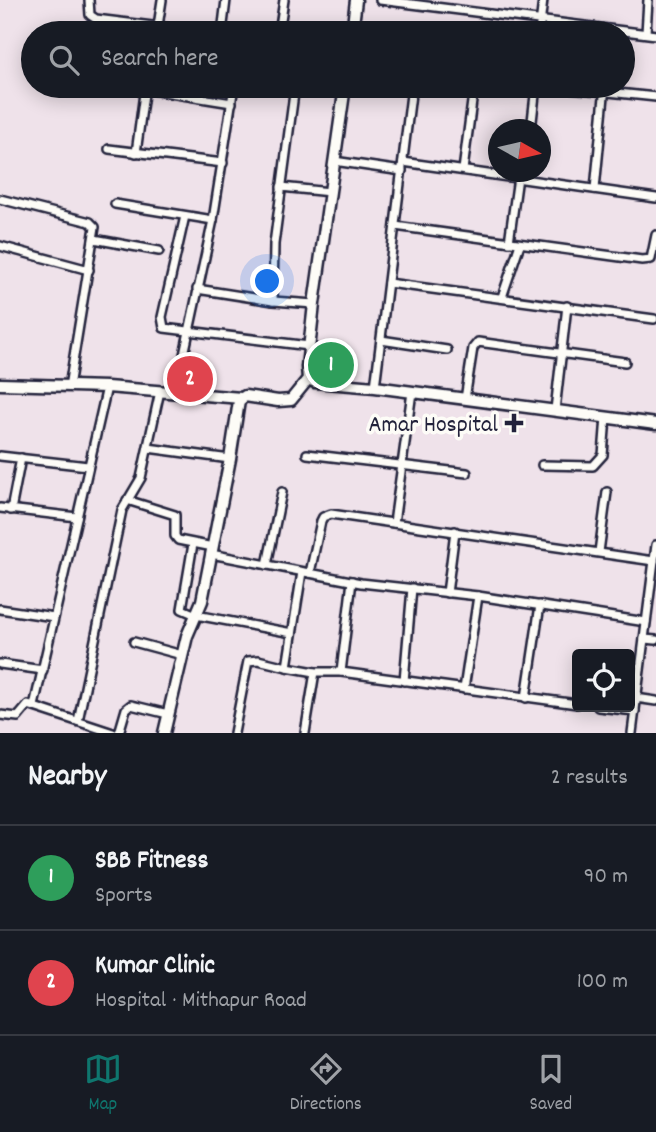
<!DOCTYPE html>
<html lang="en">
<head>
<meta charset="utf-8">
<style>
	body { margin:0; font-family:Dekko,sans-serif; background:#20242c; color:#f1f3f6 }
	.controls { position:absolute; right:21px; bottom:21px; display:grid; overflow:hidden; border-radius:7px; box-shadow:0 4px 18px #0003 }
	.controls button { width:63px; height:63px; display:grid; place-items:center; padding:0; border:0; border-bottom:2px solid #363941; background:#171b24; color:#f1f3f6; font:35px sans-serif }
	.compass { position:absolute; left:488px; top:119px; width:63px; height:63px; border-radius:50%; background:#171b24; box-shadow:0 4px 18px #0003; rotate:98deg }
	.you { position:absolute; left:268px; top:282px; width:24px; height:24px; margin:-18px; border:5px solid #fff; border-radius:50%; background:#1a73e8; box-shadow:0 0 0 10px #1a73e833 }
	.badge { display:grid; place-items:center; width:46px; height:46px; border-radius:50%; background:#0f766e; color:#fff; font-size:23px; font-weight:700 }
	.pin { position:absolute; translate:-50% -50%; border:4px solid #fff; box-shadow:0 2px 7px #0006 }
	.list { margin:0; padding:0; list-style:none }
	h2 { display:flex; justify-content:space-between; align-items:center; height:91px; margin:0; padding:0 28px; font-size:30px }
	h2 small { font-size:23px; font-weight:400; color:#9ea1a6 }
	.list li { display:grid; grid-template-columns:46px 1fr auto; gap:21px; align-items:center; box-sizing:border-box; height:105px; padding:0 28px; border-top:2px solid #363941 }
	.list b { display:block; font-size:26px; white-space:nowrap }
	.list p { margin:0; font-size:23px; white-space:nowrap; color:#9ea1a6 }
	.list em { font-size:23px; font-style:normal; color:#9ea1a6 }
	.icon { flex:none; width:38px; height:38px; fill:none; stroke:currentColor; stroke-width:2; stroke-linecap:round; stroke-linejoin:round }
	.map { position:relative; flex:none; width:656px; height:733px; overflow:hidden }
	.search { position:absolute; background:#171b24; box-shadow:0 4px 18px #0003; left:21px; right:21px; top:21px; height:77px; display:flex; align-items:center; gap:18px; box-sizing:border-box; padding:0 24px; border-radius:38px; color:#9ea1a6; font-size:26px }
	.sheet { height:301px; background:#171b24 }
	nav { display:flex; justify-content:space-around; align-items:center; box-sizing:border-box; height:98px; border-top:2px solid #363941; background:#171b24; font-size:19px; color:#9ea1a6 }
	nav a { display:grid; justify-items:center; gap:4px }
	nav .on { color:#0f766e }
	.map>svg:first-child { display:block }
	.lines { fill:none; stroke-linecap:round; stroke-linejoin:round }
	.street-casing { stroke:#22223b; stroke-width:12 }
	.secondary-casing { stroke:#22223b; stroke-width:15 }
	.street { stroke:#fdfcf7; stroke-width:7 }
	.secondary { stroke:#fdfcf7; stroke-width:10 }
	.poi-dot { fill:#22223b; stroke:#fdfcf7; stroke-width:2.5 }
	.labels { text-anchor:middle; stroke-width:7; stroke-linejoin:round; paint-order:stroke }
	.poi-label { font-size:24px; fill:#22223b; stroke:#fdfcf7; text-anchor:end }
</style>
</head>
<body>
<div class="map">
<svg width="656" height="733" viewBox="0 0 656 733">
	<rect width="100%" height="100%" fill="#efe2ea"/>
	<filter id="ink" filterUnits="userSpaceOnUse"><feTurbulence type="fractalNoise" baseFrequency=".0143" numOctaves="2"/><feDisplacementMap in="SourceGraphic" scale="14" xChannelSelector="R" yChannelSelector="G"/><feConvolveMatrix kernelMatrix="1 2 1 2 8 2 1 2 1" color-interpolation-filters="sRGB"/></filter>
	<g filter="url(#ink)">
		<g class="lines">
			<g class="street-casing">
				<g id="street">
					<polyline points="89,0 90,15 96,19 209,33"/>
					<polyline points="380,0 656,35"/>
					<polyline points="158,26 162,0"/>
					<polyline points="222,33 226,0"/>
					<polyline points="279,33 284,0"/>
					<polyline points="539,33 543,0"/>
					<polyline points="646,33 648,0"/>
					<polyline points="551,86 656,97"/>
					<polyline points="145,89 232,103"/>
					<polyline points="531,130 536,86"/>
					<polyline points="109,149 223,163"/>
					<polyline points="136,153 145,86"/>
					<polyline points="334,161 402,171"/>
					<polyline points="403,162 656,198"/>
					<polyline points="463,170 474,86"/>
					<polyline points="281,187 330,192"/>
					<polyline points="595,189 605,86"/>
					<polyline points="0,199 90,222 95,227 69,387"/>
					<polyline points="115,204 213,220"/>
					<polyline points="185,216 162,317 164,328 309,346"/>
					<polyline points="395,226 642,260 651,259 656,235"/>
					<polyline points="94,239 159,251"/>
					<polyline points="509,242 518,177"/>
					<polyline points="0,246 89,270"/>
					<polyline points="388,283 654,319"/>
					<polyline points="197,289 273,301 314,304"/>
					<polyline points="502,297 520,244"/>
					<polyline points="273,301 274,244 295,86"/>
					<polyline points="381,340 447,350"/>
					<polyline points="375,387 412,86"/>
					<polyline points="176,392 213,220 234,86"/>
					<polyline points="465,399 473,348 478,342 625,362"/>
					<polyline points="555,410 567,306"/>
					<polyline points="148,448 230,459"/>
					<polyline points="307,454 467,473"/>
					<polyline points="0,456 88,466"/>
					<polyline points="542,465 593,466 603,455 606,417"/>
					<polyline points="127,500 175,515 175,536 178,540 213,547"/>
					<polyline points="0,508 77,517"/>
					<polyline points="11,510 21,458"/>
					<polyline points="394,523 412,392"/>
					<polyline points="193,544 182,609 196,615 292,633"/>
					<polyline points="599,552 607,492"/>
					<polyline points="211,554 361,583 478,596 646,622"/>
					<polyline points="267,565 282,492"/>
					<polyline points="310,573 321,521 323,517 331,514 654,561"/>
					<polyline points="352,581 341,672 577,704"/>
					<polyline points="447,593 455,531"/>
					<polyline points="0,609 54,617"/>
					<polyline points="644,639 656,640"/>
					<polyline points="134,642 182,655"/>
					<polyline points="0,664 43,670"/>
					<polyline points="287,667 315,672 341,672"/>
					<polyline points="404,681 412,588"/>
					<polyline points="464,689 478,596"/>
					<polyline points="526,698 540,605"/>
					<polyline points="636,698 656,701"/>
					<polyline points="34,706 107,387"/>
					<polyline points="598,707 635,711"/>
					<polyline points="0,715 18,717 28,705 113,733"/>
					<polyline points="78,721 122,510 141,478 160,391"/>
					<polyline points="119,733 126,709 131,705 168,714"/>
					<polyline points="234,733 248,661 258,660 287,667 302,572"/>
					<polyline points="305,733 315,672"/>
					<polyline points="632,733 656,545"/>
				</g>
			</g>
			<g class="secondary-casing">
				<g id="secondary">
					<polyline points="352,33 356,0"/>
					<polyline points="308,379 315,382 375,387 656,424"/>
					<polyline points="0,384 107,387 241,398"/>
					<polyline points="164,733 187,636 202,601 230,459 239,401 245,396 278,401 291,400 308,379 307,367 314,304 345,86"/>
				</g>
			</g>
			<use href="#street" class="street"/>
			<use href="#secondary" class="secondary"/>
		</g>
	</g>
	<path class="poi-dot" d="M510.5 412.5h7v7h7v7h-7v7h-7v-7h-7v-7h7z"/>
	<g class="labels">
		<g class="poi-label">
			<text x="498" y="431">Amar Hospital</text>
		</g>
	</g>
</svg>
<div class="controls">
<button><svg class="icon" aria-label="locate" viewBox="0 0 24 24"><circle cx="12" cy="12" r="6"/><path d="M12 2v4M12 18v4M2 12h4M18 12h4"/></svg></button>
</div>
<svg class="compass" viewBox="-18 -18 36 36"><path d="M0-13l5 13h-10z" fill="#e53935"/><path d="M0 13l5-13h-10z" fill="#9ea1a6"/></svg>
<div class="you"></div>
<div class="pin badge" style="left:331px;top:365px;background:#2e9e5b">1</div>
<div class="pin badge" style="left:190px;top:379px;background:#e0444e">2</div>
<div class="search"><svg class="icon" aria-label="search" viewBox="0 0 24 24"><circle cx="10" cy="10" r="6"/><path d="M15 15l6 6"/></svg>Search here</div>
</div>
<section class="sheet">
<h2>Nearby<small>2 results</small></h2>
<ul class="list">
<li><span class="badge" style="background:#2e9e5b">1</span><div><b>SBB Fitness</b><p>Sports</p></div><em>90 m</em></li>
<li><span class="badge" style="background:#e0444e">2</span><div><b>Kumar Clinic</b><p>Hospital · Mithapur Road</p></div><em>100 m</em></li>
</ul>
</section>
<nav>
<a class="on"><svg class="icon" aria-label="map" viewBox="0 0 24 24"><path d="M3 6l6-2 6 2 6-2v14l-6 2-6-2-6 2zM9 4v14M15 6v14"/></svg>Map</a>
<a><svg class="icon" aria-label="directions" viewBox="0 0 24 24"><path d="M12 3l9 9-9 9-9-9zM9 14v-3h6M13 9l2 2-2 2"/></svg>Directions</a>
<a><svg class="icon" aria-label="saved" viewBox="0 0 24 24"><path d="M7 4h10v16l-5-4-5 4z"/></svg>Saved</a>
</nav>
</body>
</html>
